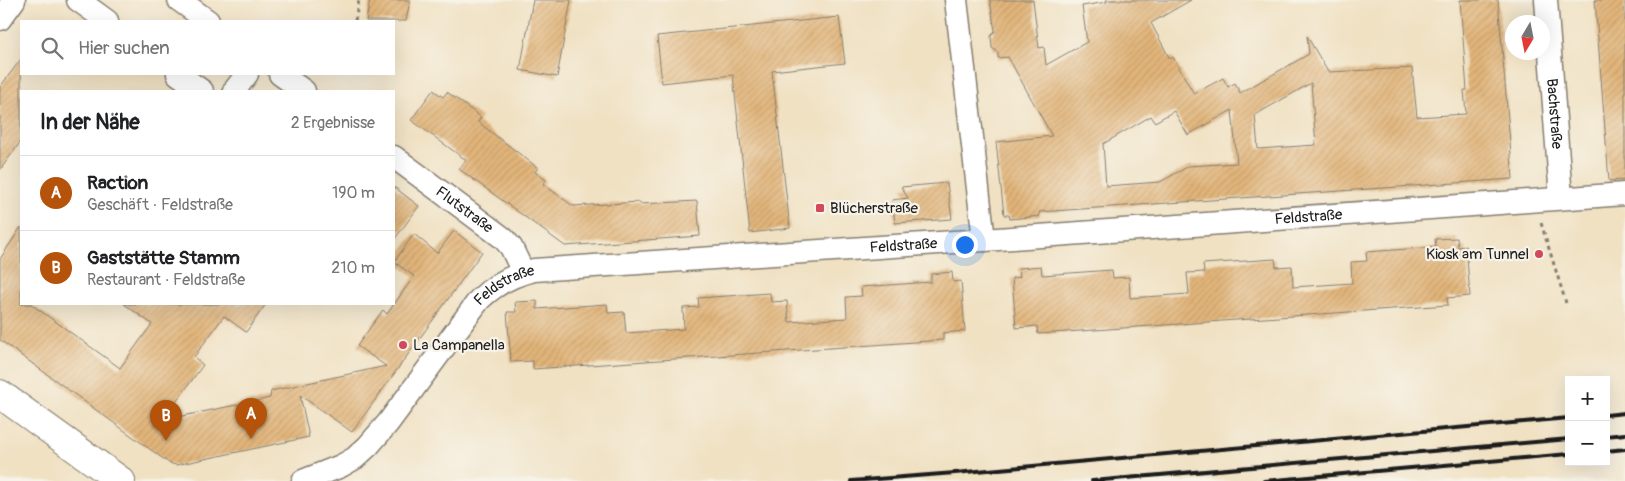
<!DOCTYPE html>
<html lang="de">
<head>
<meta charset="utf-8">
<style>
	body { margin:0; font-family:Pangolin,sans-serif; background:#f6f6f6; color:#202124 }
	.controls { position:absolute; right:15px; bottom:15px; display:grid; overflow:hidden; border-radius:0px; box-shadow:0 5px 20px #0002 }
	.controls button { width:45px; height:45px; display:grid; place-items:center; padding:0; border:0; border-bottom:1px solid #e0e0e0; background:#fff; color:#202124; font:25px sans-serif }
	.compass { position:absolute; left:1505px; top:15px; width:45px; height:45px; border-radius:50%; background:#fff; box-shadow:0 5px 20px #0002; rotate:190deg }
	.you { position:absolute; left:964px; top:244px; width:18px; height:18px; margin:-12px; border:4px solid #fff; border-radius:50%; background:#1a73e8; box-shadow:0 0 0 8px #1a73e833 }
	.badge { display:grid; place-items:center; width:32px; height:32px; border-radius:50%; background:#b45309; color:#fff; font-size:16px; font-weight:700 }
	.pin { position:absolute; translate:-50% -41px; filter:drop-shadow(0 1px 2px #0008) }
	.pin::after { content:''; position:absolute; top:26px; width:18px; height:15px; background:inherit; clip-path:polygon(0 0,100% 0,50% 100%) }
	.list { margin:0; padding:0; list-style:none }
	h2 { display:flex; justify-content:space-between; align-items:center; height:65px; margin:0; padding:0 20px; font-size:21px }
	h2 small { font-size:16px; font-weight:400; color:#757577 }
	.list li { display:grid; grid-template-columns:32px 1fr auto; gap:15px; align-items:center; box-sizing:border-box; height:75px; padding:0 20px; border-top:1px solid #e0e0e0 }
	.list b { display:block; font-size:19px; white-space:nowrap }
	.list p { margin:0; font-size:16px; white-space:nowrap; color:#757577 }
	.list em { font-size:16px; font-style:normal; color:#757577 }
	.icon { flex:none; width:28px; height:28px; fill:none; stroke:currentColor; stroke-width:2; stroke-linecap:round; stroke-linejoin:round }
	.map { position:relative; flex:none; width:1625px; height:481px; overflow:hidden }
	.search { position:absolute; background:#fff; box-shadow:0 5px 20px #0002; left:20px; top:20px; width:375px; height:55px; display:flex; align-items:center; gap:12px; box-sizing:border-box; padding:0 18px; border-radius:0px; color:#757577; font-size:19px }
	.panel { position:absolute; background:#fff; box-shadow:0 5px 20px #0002; left:20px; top:90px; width:375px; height:215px; border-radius:0px }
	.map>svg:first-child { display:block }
	.building { fill:url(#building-hatch); fill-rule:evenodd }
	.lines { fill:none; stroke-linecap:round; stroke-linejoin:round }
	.street-casing { stroke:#867e70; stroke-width:25 }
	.secondary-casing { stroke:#867e70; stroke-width:30 }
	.path { stroke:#867e70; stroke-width:3; stroke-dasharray:4 4; stroke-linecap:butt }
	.street { stroke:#fff; stroke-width:22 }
	.secondary { stroke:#fff; stroke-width:28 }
	.rail { stroke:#1c1c1c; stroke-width:4 }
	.poi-dot { fill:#d1495b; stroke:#f7f3e8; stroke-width:2 }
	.labels { text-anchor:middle; stroke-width:4.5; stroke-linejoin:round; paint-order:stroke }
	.street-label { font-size:15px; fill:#1c1c1c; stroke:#f7f3e8 }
	.poi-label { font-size:15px; fill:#1c1c1c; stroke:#f7f3e8; text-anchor:start }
</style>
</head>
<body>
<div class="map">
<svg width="1625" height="481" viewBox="0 0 1625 481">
	<defs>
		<pattern id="building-hatch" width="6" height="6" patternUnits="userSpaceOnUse" patternTransform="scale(1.25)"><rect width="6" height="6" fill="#e2b57a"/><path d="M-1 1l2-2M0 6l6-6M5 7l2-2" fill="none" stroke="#c19b69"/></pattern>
	</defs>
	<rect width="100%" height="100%" fill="#f7f3e8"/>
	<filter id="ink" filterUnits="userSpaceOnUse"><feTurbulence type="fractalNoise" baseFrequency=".02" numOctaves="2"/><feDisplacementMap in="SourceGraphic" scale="10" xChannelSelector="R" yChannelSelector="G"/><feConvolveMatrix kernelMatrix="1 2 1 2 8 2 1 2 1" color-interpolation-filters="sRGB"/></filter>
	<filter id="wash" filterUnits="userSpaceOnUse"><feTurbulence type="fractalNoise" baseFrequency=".0096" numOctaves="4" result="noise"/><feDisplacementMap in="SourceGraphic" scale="20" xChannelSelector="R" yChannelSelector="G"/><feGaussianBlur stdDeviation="1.12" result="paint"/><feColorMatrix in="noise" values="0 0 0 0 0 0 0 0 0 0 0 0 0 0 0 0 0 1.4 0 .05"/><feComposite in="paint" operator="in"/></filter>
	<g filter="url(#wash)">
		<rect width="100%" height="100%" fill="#f0e1c3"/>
		<g id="blocks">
			<g class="building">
				<polygon points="370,0 410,0 406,21 366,21"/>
				<polygon points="533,0 571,0 557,77 520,70"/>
				<path d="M990,0h43l6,48 5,-1 2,18 41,-23 -5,-36 25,-4 -1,-2h85l-40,23 19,36 3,-2 21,37 29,-16 5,9 7,-4 5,10 69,-39 -2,-18 21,36 84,-4 5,49 49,-3 -2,-24h3l-7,-90h38l15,179 -474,33 1,4 -30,3 -1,-4h-5l-8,-73 56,-6 -44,-79 -10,1v-6l-6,-4 -1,-12 4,-5zM1311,83l5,62 -58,4 -3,-34zM1232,110l5,53 -48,3 -29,16 -54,4 -3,-42 48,-28 4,6 19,-11 14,24z"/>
				<polygon points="1595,0 1625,0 1625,180 1609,181"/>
				<polygon points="839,17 845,63 772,71 790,228 750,233 733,75 662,83 657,36"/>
				<polygon points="21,59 21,141 0,170 0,87"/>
				<polygon points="433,90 443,97 447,92 481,117 478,122 538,168 535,172 546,180 543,184 573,206 640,202 640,204 697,201 700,236 565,246 459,169 466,160 411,120"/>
				<polygon points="947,183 952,219 895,223 892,200 908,198 901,187"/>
				<polygon points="394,187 419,206 394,240"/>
				<polygon points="21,227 21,304 31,304 120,368 152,324 124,304 266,304 246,332 224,316 194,357 203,365 163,420 270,398 271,391 386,366 357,346 383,310 387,314 414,276 394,262 414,234 437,253 454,231 482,252 352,432 300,395 309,437 176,465 169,463 0,340 0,259"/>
				<polygon points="1457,238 1458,247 1466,246 1470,296 1447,298 1448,305 1038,334 1037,326 1016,328 1012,278 1020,277 1019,268 1041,266 1042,275 1112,270 1113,278 1129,277 1130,298 1189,294 1187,273 1204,272 1203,264 1275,259 1276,267 1292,266 1293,287 1352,283 1351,262 1367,261 1366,252 1436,247 1435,239"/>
				<polygon points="952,272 953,282 961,281 965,331 943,333 943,340 533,369 533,361 511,362 507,312 516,312 515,302 537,301 537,309 607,304 608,313 624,312 626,333 684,329 683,308 699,307 698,298 770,293 771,302 787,301 789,322 847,318 846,297 862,296 861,287 931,282 931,274"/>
			</g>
		</g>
	</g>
	<g filter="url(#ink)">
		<use href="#blocks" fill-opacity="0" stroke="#867e70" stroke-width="1"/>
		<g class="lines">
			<g class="street-casing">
				<g id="street">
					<polyline points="78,0 107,21"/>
					<polyline points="179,0 208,21"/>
					<polyline points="956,0 984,240"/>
					<path id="s1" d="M1546,0l15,198"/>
					<polyline points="0,19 14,0"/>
					<polyline points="178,74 202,91"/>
					<polyline points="280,74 304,91"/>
					<polyline points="234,91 247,74"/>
					<path id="s2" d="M394,157l109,81 8,9 12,25"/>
					<path id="s3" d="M303,481l38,-15 14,-8 13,-12 20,-23 91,-123c16,-16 33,-25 55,-30l450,-30 641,-46"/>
				</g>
			</g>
			<g class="secondary-casing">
				<polyline id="secondary" points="0,394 121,481"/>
			</g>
			<g class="path">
				<polyline points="355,21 359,0"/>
				<polyline points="1541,223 1566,303"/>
			</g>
			<use href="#street" class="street"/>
			<use href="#secondary" class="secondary"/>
			<g class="rail">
				<polyline points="1606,415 1625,413"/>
				<polyline points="1606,436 1625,434"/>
				<polyline points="1606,451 1625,449"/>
				<polyline points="851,481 955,473 1569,418"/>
				<polyline points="1092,481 1569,439"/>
				<polyline points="1264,481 1569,454"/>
			</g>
		</g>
	</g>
	<g class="poi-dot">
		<rect x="815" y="203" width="10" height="10" rx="2.5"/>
		<circle cx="1539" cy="254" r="5"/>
		<circle cx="403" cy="345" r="5"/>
	</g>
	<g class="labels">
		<g class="street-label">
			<text dy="5" stroke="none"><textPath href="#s1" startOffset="114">Bachstraße</textPath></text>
			<text dy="5" stroke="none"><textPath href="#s2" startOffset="88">Flutstraße</textPath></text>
			<text dy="5" stroke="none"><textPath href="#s3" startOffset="1098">Feldstraße</textPath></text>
			<text dy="5" stroke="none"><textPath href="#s3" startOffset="692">Feldstraße</textPath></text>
			<text dy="5" stroke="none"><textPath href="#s3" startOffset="288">Feldstraße</textPath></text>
		</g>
		<g class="poi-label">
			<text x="830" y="213">Blücherstraße</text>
			<text x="1529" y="259" text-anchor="end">Kiosk am Tunnel</text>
			<text x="413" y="350">La Campanella</text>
		</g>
	</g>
</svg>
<div class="controls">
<button>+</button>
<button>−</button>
</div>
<svg class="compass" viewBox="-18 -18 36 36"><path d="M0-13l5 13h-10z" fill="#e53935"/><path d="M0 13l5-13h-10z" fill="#757577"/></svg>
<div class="you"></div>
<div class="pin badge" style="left:251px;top:439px">A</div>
<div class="pin badge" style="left:166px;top:441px">B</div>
<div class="search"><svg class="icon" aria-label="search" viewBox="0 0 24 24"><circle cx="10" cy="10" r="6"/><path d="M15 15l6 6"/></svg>Hier suchen</div>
<section class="panel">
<h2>In der Nähe<small>2 Ergebnisse</small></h2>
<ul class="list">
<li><span class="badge">A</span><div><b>Raction</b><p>Geschäft · Feldstraße</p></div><em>190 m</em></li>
<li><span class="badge">B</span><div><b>Gaststätte Stamm</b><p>Restaurant · Feldstraße</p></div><em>210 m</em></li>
</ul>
</section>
</div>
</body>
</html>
